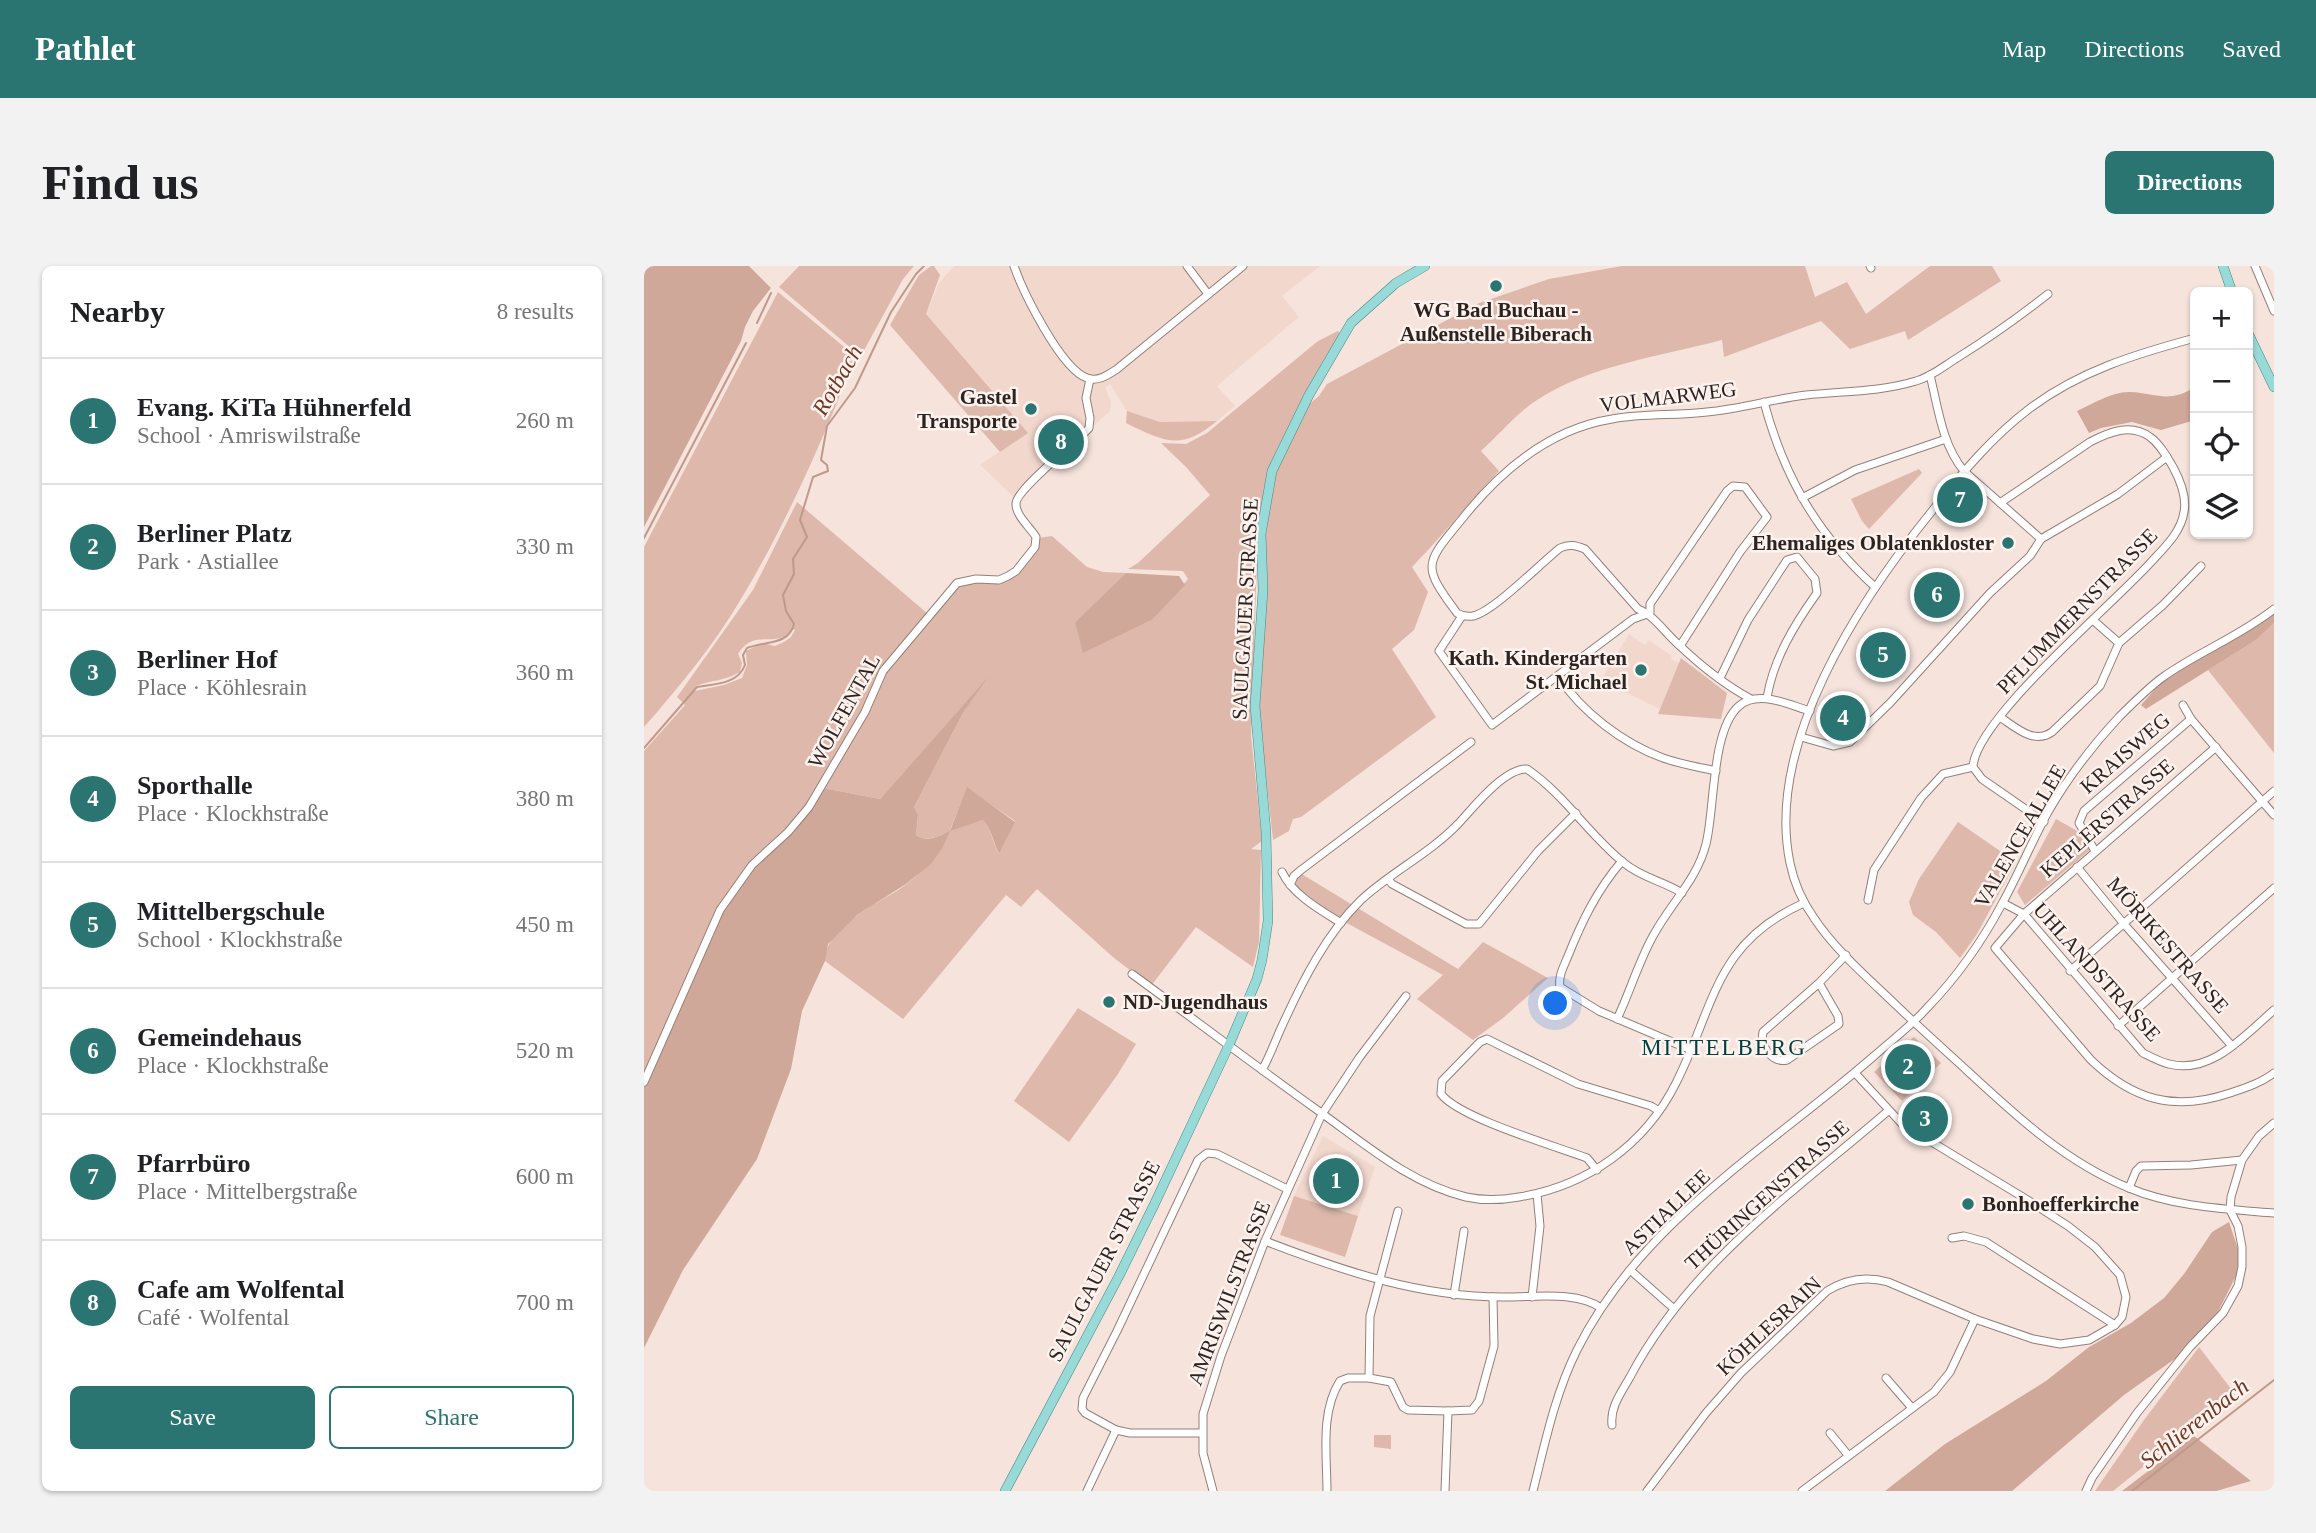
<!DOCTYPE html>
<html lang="en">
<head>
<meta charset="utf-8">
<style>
	body { margin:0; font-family:Georgia,serif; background:#f2f2f2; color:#202124 }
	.controls { position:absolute; right:21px; top:21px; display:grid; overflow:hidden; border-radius:10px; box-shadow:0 2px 5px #0004 }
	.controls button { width:63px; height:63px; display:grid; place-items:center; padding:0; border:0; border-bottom:2px solid #e0e0e0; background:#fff; color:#202124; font:35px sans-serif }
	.you { position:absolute; left:912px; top:738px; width:24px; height:24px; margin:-18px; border:5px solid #fff; border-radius:50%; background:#1a73e8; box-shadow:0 0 0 10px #1a73e833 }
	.badge { display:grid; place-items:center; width:46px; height:46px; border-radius:50%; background:#2a7471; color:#fff; font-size:23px; font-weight:700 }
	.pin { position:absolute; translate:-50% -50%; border:4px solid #fff; box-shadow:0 2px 7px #0006 }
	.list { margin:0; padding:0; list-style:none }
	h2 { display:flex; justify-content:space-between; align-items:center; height:91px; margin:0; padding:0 28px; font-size:30px }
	h2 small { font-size:23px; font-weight:400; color:#757577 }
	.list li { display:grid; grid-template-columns:46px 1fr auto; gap:21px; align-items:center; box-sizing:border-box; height:126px; padding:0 28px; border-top:2px solid #e0e0e0 }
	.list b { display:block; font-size:26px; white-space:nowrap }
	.list p { margin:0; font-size:23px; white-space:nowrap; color:#757577 }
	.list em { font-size:23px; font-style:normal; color:#757577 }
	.actions { display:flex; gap:14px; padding:21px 28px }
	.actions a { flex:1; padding:16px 0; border:2px solid #2a7471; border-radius:10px; text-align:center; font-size:24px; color:#2a7471 }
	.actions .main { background:#2a7471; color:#fff }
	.icon { flex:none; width:38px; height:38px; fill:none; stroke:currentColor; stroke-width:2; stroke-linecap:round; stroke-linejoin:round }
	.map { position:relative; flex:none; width:1630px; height:1225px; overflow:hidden; border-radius:10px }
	header { display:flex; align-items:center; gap:42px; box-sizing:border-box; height:98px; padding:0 35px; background:#2a7471; color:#fff }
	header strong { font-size:33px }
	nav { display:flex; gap:38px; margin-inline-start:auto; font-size:24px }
	.intro { display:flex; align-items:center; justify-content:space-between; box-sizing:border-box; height:168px; padding:0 42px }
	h1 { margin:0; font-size:49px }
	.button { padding:18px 32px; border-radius:10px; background:#2a7471; color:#fff; font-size:24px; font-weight:700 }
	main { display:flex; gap:42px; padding:0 42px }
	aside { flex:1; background:#fff; border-radius:10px; box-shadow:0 2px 5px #0004 }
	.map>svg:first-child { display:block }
	.built { fill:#f2d7cd }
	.green { fill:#ddb8ab; fill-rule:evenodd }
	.forest { fill:#cfa899 }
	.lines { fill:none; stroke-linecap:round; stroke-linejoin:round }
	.stream { stroke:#c0998b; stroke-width:2 }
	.minor-casing { stroke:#92807a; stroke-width:9 }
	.major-casing { stroke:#458a86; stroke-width:10 }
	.minor { stroke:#fff; stroke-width:7 }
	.major { stroke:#98dad7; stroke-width:9 }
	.poi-dot { fill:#2a7471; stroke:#fef2ee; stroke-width:2.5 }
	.labels { text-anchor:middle; stroke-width:5; stroke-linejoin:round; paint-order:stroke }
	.poi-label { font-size:21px; font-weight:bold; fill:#2b2421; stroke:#fef2ee; text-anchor:end }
	.street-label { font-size:21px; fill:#2b2421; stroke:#fef2ee }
	.water-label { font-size:23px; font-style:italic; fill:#6d3824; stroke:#fef2ee }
	.neighbourhood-label { font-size:23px; letter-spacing:2px; fill:#004240; stroke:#fef2ee }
</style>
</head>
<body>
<header>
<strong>Pathlet</strong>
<nav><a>Map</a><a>Directions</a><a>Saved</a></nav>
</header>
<div class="intro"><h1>Find us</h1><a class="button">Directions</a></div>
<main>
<aside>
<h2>Nearby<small>8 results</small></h2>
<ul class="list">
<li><span class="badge">1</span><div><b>Evang. KiTa Hühnerfeld</b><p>School · Amriswilstraße</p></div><em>260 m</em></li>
<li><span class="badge">2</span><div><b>Berliner Platz</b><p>Park · Astiallee</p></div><em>330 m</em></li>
<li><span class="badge">3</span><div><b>Berliner Hof</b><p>Place · Köhlesrain</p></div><em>360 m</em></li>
<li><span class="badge">4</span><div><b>Sporthalle</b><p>Place · Klockhstraße</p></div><em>380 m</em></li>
<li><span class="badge">5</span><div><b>Mittelbergschule</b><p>School · Klockhstraße</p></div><em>450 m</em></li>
<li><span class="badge">6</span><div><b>Gemeindehaus</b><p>Place · Klockhstraße</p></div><em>520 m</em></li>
<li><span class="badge">7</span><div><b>Pfarrbüro</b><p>Place · Mittelbergstraße</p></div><em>600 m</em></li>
<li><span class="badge">8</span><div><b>Cafe am Wolfental</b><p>Café · Wolfental</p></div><em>700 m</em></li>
</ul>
<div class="actions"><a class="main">Save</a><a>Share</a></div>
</aside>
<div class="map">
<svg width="1630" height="1225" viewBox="0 0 1630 1225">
	<rect width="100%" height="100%" fill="#f6e3dc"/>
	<g class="built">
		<polygon points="310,0 676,0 638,30 655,51 573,120 591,140 573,155 516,156 483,145 466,118 461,122 467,135 466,145 371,232 336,199 383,167 282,48 295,17"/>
		<polygon points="985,368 1001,379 1005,374 1028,390 1027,393 1035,397 1016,443 977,424 959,411"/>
		<polygon points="679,870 731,901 714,950 650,930"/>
	</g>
	<g class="green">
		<polygon points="155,0 270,0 259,13 218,88 214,88 135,21"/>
		<polygon points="287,0 290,0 296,9 282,48 384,167 356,186 246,59 275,9"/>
		<path d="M978,0h183l10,31 32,-15 19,32 64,-48h62l9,15 -93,59 -3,-9 -55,18 -29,-28 -97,36 -2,-17c-61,16 -131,25 -185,60 -20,13 -38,35 -56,51l18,20c-30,32 -57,65 -87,96l16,25 -14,38 -22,19 44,68 -135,100 -8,2 -4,12 -16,9 -16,-144 5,-46 4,-116 8,-63 -5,-1 -11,64 -7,201 11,106 -11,8 10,1 -2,92 -6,25 -57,-40 -45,59 -37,-28 -77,-69 -16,18 -15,-12 -103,124 -78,-58c0,-36 54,-57 79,-75 18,-13 37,-34 45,-54 -10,3 -22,11 -33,3l2,-19 -4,-9 49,-94 20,-30 -103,116 -57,-11 62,-116 72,-87 53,-8 28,-39 14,-2 35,31 16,5 23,1 -51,49 78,-3 35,-40 -5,-8 -55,-2 10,-6 72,-68 -24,-28 -25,-24 25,1 21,-11 111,-92 20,-10 2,3 -18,29 -21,48 18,-15 8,-12 152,-81 70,-24zM323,522l48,33 -16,33c-6,-11 -8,-25 -16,-34l-33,10z"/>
		<path d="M134,26l71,59 4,6v6c-32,81 -67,161 -112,236 -27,46 -62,88 -97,128v-180z"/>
		<path d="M483,145l33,11 57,-1c-36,30 -52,21 -91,2z"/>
		<polygon points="1275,203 1278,207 1225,263 1218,255 1207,233"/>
		<path d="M153,236l131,112 -46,54 -19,43 -219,371v-331l41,-46 -8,-8 76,-107zM148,363l3,1 -4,7 -7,5 -9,4 -13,-3 -16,8 1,14 -5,13 -18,7 -29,6 1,-5c15,-6 28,-5 44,-14l2,-9 -4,-9c17,-28 39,-3 54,-25z"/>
		<polygon points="1630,357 1630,487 1564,404 1612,374"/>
		<polygon points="1037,392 1083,427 1077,453 1014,448"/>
		<polygon points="1412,553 1435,566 1447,583 1381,639 1373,626"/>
		<polygon points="1314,556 1372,596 1333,668 1316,692 1292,666 1269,649 1265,636 1275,613"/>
		<polygon points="656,607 814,703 839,676 904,712 859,752 829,774 773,733 799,709 686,648 640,610"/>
		<polygon points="434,742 492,778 474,808 425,876 370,835"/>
		<polygon points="1270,771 1297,797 1258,835 1230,806"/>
		<polygon points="650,930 714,950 701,991 636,969"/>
		<polygon points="1555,1081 1591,1128 1469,1225 1451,1225 1500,1154"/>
		<polygon points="730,1169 747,1169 747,1183 730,1181"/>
	</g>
	<g class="forest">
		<polygon points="0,0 105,0 127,22 109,45 101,61 97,75 0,261"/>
		<path d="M1551,121v33l-34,10 -29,-8 -31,6 -12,5 -12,-22c15,-7 37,-20 53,-19 27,1 38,12 65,-5z"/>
		<polygon points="482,307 535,310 541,319 509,353 439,387 431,356"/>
		<polygon points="1630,347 1630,357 1612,374 1502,443 1497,439 1521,412 1613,359"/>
		<path d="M344,411l-25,36 -49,94 4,8 -2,20c11,8 23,1 34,-4l17,-44 48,35 -16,32c-5,-11 -8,-25 -16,-34l-33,11 -7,16 -12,17 -25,20 -49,31 -29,29 -3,17 -23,50 -11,58 -34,90 -74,111 -39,78v-266l76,-172 19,-29 84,-93 57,11z"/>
		<polygon points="1585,956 1595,986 1593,1008 1574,1046 1532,1092 1480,1129 1368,1225 1241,1225 1301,1178 1402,1115 1445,1081 1487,1057 1520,1032 1540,1008 1568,966"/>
		<polygon points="1550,1170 1607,1215 1572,1225 1478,1225"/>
	</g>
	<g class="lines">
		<g class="stream">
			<polyline points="113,57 127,27"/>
			<polyline points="0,272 102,77"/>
			<path d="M0,482l53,-61c18,-3 41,-3 48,-22l-2,-10 4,-7c19,-7 42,-3 47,-24l-8,-13 -3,-16 11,-21 -1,-15 14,-22 -7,-17 13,-43 15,-6 -1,-6 -6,-5 6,-34 28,-38 36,-76 25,-38 8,-8"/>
			<polyline points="1488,1225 1630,1114"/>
		</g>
		<g class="minor-casing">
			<g id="minor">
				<path d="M370,0c9,26 47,103 73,112 11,4 21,-3 30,-9l126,-103"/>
				<polyline points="543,0 564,28"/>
				<polyline points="1226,0 1227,2"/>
				<polyline points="1611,0 1630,45"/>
				<path d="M1551,72c-59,16 -116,33 -166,71 -37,28 -68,65 -97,102 -72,89 -167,232 -142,352 4,20 12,38 24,55 22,33 54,60 83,88 21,20 43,40 64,59 52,48 102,96 168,123 45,19 97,21 145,25"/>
				<path d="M1120,136c20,75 53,132 111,185"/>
				<polyline points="1158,232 1211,204 1302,173"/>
				<path d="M1356,237l90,-61c19,-10 41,-19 60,-5 10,7 17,20 23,30 7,13 14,30 11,45 -3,20 -19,35 -32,49 -37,42 -177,158 -179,206l9,12 62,43"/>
				<polyline points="1397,273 1474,228 1523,191"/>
				<polyline points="818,350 795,385 848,459 989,353 1006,347 1006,338 1083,225 1089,220 1101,221 1123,251 1096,286 1036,380"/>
				<polyline points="1450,355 1475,377"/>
				<path d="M914,410c24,36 64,67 105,82 17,6 35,9 53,13"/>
				<path d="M1076,412l28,-58 39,-60 10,-3 18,22 2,14c-23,32 -44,67 -50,105"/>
				<path d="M1107,433c-26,-14 -51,-34 -72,-54 -14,-12 -25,-30 -41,-36l-53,-60c-10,-4 -16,-5 -25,-1 -19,15 -67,64 -87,68 -6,1 -11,0 -16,-3 -36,-48 -32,-49 5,-94 38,-48 88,-90 150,-100 32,-6 64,-3 95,-7 33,-3 66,-13 99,-17 38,-4 74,-3 110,-14 15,-4 28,-15 41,-23 32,-20 62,-41 91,-64"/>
				<polyline points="1539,439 1547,453 1630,549"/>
				<path d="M1356,451c15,10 34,28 52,15l48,-46 19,-43 44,-38 38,-39"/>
				<path d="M1157,471l32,9 17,-4 41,-40 99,-109 40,-37 11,-17 -77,-68c-22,-26 -26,-64 -34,-96"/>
				<path d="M1572,481l-192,167 -29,34 96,112c42,40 83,52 139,33 15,-5 31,-10 44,-20"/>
				<polyline points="1451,585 1435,557 1440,545 1547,453"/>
				<path d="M978,595c-25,29 -40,60 -54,95 -4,10 -10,20 -8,31l39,24 92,39"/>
				<polyline points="1433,601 1480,658 1588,780"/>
				<path d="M638,606c11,23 38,38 59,51"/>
				<polyline points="744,613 748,618 822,658 835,658 894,585 932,547"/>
				<polyline points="646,619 650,610 657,604 827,476"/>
				<polyline points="1224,634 1230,604 1277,532 1299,508 1329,501"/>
				<path d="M1359,637l21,11 119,139c8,4 17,9 26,11 42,11 76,-29 105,-54"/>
				<polyline points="1426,705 1630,525"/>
				<path d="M488,708c63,46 125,93 188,138 46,33 91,72 146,85 18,4 36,3 53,0 68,-11 126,-52 157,-114 39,-77 38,-140 128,-180"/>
				<path d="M1175,717l19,33 1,8 -52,36c-15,3 -27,-13 -24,-28l56,-49 27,-28"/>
				<path d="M973,753c13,-27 21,-56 36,-83 17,-32 44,-56 53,-92 9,-35 5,-114 33,-138 19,-17 50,-1 71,5"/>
				<polyline points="1474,760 1630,622"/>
				<path d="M618,804c8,-14 13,-29 20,-44 20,-44 44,-92 79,-126 30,-28 68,-46 97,-76 15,-16 46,-56 69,-55 38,26 62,66 97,94 18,15 39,18 58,30"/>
				<path d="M0,816l76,-172 32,-45 36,-33 21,-25 56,-95 18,-41 74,-88 19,-4 23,1 9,-4 8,-5 19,-24 1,-10c-6,-10 -20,-21 -20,-33 -1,-14 61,-62 73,-76l1,-10 -4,-20 4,-19"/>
				<path d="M953,904l-10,-12c-32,-12 -128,-40 -146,-64l1,-13 38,-39 7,-3 91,45 73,22 8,5"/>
				<polyline points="1485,922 1492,905 1497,900 1547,899 1598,894"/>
				<polyline points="1308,972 1320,970 1342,976 1471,1059"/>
				<path d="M621,975c78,30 157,57 242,56 29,0 70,-6 94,11"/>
				<polyline points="986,1004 1029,1042"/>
				<polyline points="810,1029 820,965"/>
				<polyline points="888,1031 896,960 893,928"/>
				<polyline points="725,1112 747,1116 759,1141 764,1144 804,1145"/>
				<polyline points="1242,1112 1268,1142"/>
				<path d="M968,1159c-2,-18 9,-32 18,-48 59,-112 164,-185 258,-266"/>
				<polyline points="472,1164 486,1167 558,1167"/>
				<polyline points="1186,1167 1204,1189"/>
				<polyline points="443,1225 472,1164 441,1147 438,1143 439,1132 473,1065 554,894 563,887 573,888 643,923"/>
				<polyline points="569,1225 559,1187 559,1148 577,1090 621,975 678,848 715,792 762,730"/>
				<path d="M683,1225c0,-35 -7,-79 13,-110l8,-3h21l1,-62 28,-105"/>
				<polyline points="801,1225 804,1145 828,1144 835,1135 850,1080 849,1031"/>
				<path d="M889,1225c12,-48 22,-97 44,-141 63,-127 194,-204 297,-294 18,-16 37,-30 53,-48 30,-31 56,-68 76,-106 16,-29 29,-61 45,-90 19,-33 45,-67 71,-95 13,-13 29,-29 44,-40 35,-25 77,-41 111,-68"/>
				<path d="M1003,1225l59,-78 35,-40 86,-82c19,-12 40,-15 61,-9l87,37 58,20 27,5 29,-4 26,-15 7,-8 4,-20 -6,-22 -25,-28 -27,-21 -42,-27 -124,-75 -47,-51"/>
				<polyline points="1158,1225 1290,1126 1306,1106 1331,1053"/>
				<polyline points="1442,1225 1448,1212 1493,1147 1546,1081 1579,1047 1594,1020 1598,1001 1598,981 1594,960 1586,944 1587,931 1598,894 1615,870 1630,857"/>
			</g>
		</g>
		<g class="major-casing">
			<g id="major">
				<polyline points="1579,0 1588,26"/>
				<polyline points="1604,67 1630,121"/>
				<polyline points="361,1225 475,1010 510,939 585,779 613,713 618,694 624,655 622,566 611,440 619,324 617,268 628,205 665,129 707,57 752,17 781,0"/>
			</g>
		</g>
		<use href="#minor" class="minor"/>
		<use href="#major" class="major"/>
	</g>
	<g class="poi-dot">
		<circle cx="852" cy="20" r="7"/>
		<circle cx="387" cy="143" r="7"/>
		<circle cx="1364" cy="277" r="7"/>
		<circle cx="997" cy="404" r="7"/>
		<circle cx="465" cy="736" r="7"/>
		<circle cx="1324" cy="938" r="7"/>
	</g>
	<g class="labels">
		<g class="poi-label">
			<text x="852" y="51" text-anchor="middle">WG Bad Buchau -<tspan x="852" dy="24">Außenstelle Biberach</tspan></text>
			<text x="373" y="138">Gastel<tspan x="373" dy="24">Transporte</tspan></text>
			<text x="1350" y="284">Ehemaliges Oblatenkloster</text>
			<text x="983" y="399">Kath. Kindergarten<tspan x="983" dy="24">St. Michael</tspan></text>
			<text x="479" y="743" text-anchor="start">ND-Jugendhaus</text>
			<text x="1338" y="945" text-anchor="start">Bonhoefferkirche</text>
		</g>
		<g class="street-label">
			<text transform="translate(1024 131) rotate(-7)" y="7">VOLMARWEG</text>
			<text transform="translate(601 343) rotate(-87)" y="7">SAULGAUER STRASSE</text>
			<text transform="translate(1433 345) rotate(-46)" y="7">PFLUMMERNSTRASSE</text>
			<text transform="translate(200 445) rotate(-61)" y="7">WOLFENTAL</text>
			<text transform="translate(1481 487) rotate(-41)" y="7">KRAISWEG</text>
			<text transform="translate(1463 552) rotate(-41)" y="7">KEPLERSTRASSE</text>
			<text transform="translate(1376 570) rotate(-60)" y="7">VALENCEALLEE</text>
			<text transform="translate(1524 679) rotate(49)" y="7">MÖRIKESTRASSE</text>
			<text transform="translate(1453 706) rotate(48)" y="7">UHLANDSTRASSE</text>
			<text transform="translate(1123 929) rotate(-42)" y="7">THÜRINGENSTRASSE</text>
			<text transform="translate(1022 946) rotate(-44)" y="7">ASTIALLEE</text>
			<text transform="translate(460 995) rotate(-63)" y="7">SAULGAUER STRASSE</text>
			<text transform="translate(585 1027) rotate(-69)" y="7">AMRISWILSTRASSE</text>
			<text transform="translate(1125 1060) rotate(-43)" y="7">KÖHLESRAIN</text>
		</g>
		<g class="water-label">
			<text transform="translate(193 114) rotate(-60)" y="8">Rotbach</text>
			<text transform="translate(1550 1157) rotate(-38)" y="8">Schlierenbach</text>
		</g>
		<g class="neighbourhood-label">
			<text x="1080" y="789">MITTELBERG</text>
		</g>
	</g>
</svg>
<div class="controls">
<button>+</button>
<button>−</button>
<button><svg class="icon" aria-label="locate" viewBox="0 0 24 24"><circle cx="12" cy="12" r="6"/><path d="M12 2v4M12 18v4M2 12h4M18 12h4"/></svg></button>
<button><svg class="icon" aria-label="layers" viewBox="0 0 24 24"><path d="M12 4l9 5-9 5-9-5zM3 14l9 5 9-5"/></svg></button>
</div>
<div class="you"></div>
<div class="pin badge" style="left:692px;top:915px">1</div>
<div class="pin badge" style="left:1264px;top:801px">2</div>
<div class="pin badge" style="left:1281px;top:853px">3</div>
<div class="pin badge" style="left:1199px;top:452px">4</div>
<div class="pin badge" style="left:1239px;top:389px">5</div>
<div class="pin badge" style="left:1293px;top:329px">6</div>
<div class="pin badge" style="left:1316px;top:234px">7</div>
<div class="pin badge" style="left:417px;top:176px">8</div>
</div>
</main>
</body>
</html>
